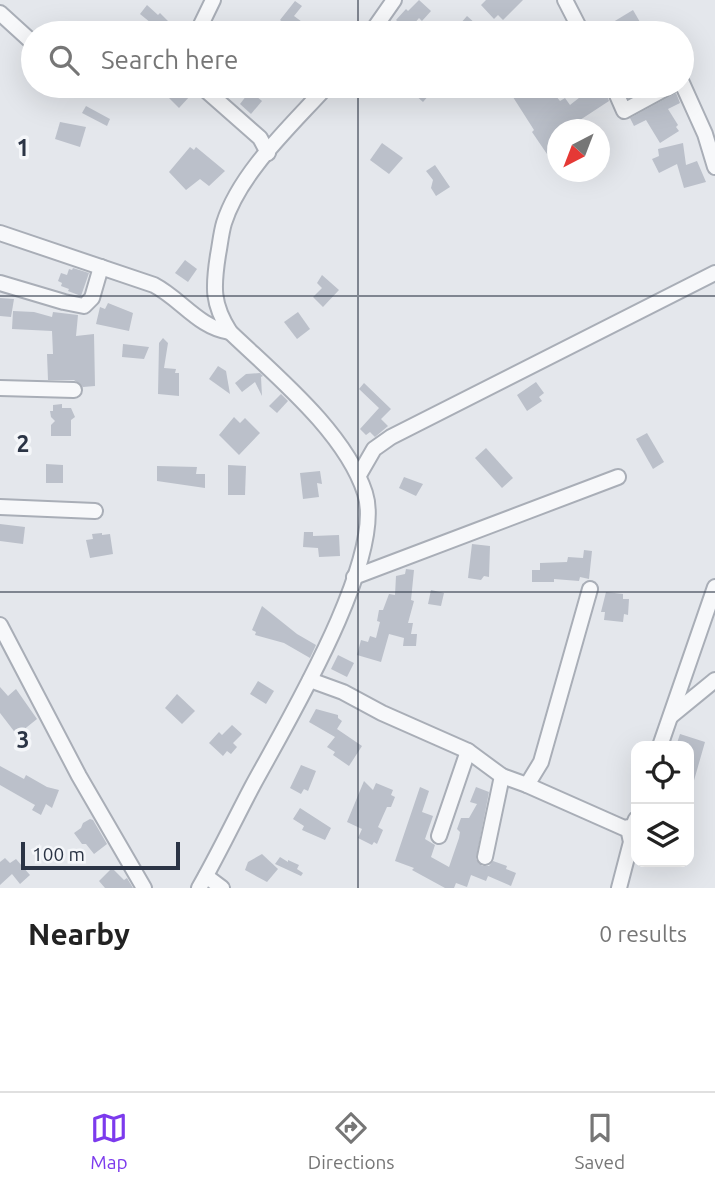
<!DOCTYPE html>
<html lang="en">
<head>
<meta charset="utf-8">
<style>
	body { margin:0; font-family:Ubuntu,sans-serif; background:#f6f6f6; color:#222 }
	.controls { position:absolute; right:21px; bottom:21px; display:grid; overflow:hidden; border-radius:14px; box-shadow:0 7px 28px #0002 }
	.controls button { width:63px; height:63px; display:grid; place-items:center; padding:0; border:0; border-bottom:2px solid #e0e0e0; background:#fff; color:#222; font:35px sans-serif }
	.compass { position:absolute; left:547px; top:119px; width:63px; height:63px; border-radius:50%; background:#fff; box-shadow:0 7px 28px #0002; rotate:222deg }
	.scale { position:absolute; left:21px; bottom:18px; width:159px; box-sizing:border-box; padding-left:7px; border:4px solid #2b3445; border-top:0; font-size:19px; line-height:24px; white-space:nowrap; color:#2b3445; -webkit-text-stroke:5px #f4f6f9; paint-order:stroke }
	.list { margin:0; padding:0; list-style:none }
	h2 { display:flex; justify-content:space-between; align-items:center; height:91px; margin:0; padding:0 28px; font-size:30px }
	h2 small { font-size:23px; font-weight:400; color:#767676 }
	.icon { flex:none; width:38px; height:38px; fill:none; stroke:currentColor; stroke-width:2; stroke-linecap:round; stroke-linejoin:round }
	.map { position:relative; flex:none; width:715px; height:888px; overflow:hidden }
	.search { position:absolute; background:#fff; box-shadow:0 7px 28px #0002; left:21px; right:21px; top:21px; height:77px; display:flex; align-items:center; gap:18px; box-sizing:border-box; padding:0 24px; border-radius:38px; color:#767676; font-size:26px }
	.sheet { height:203px; background:#fff }
	nav { display:flex; justify-content:space-around; align-items:center; box-sizing:border-box; height:98px; border-top:2px solid #e0e0e0; background:#fff; font-size:19px; color:#767676 }
	nav a { display:grid; justify-items:center; gap:4px }
	nav .on { color:#7c3aed }
	.map>svg:first-child { display:block }
	.building { fill:#bbc0ca }
	.lines { fill:none; stroke-linecap:round; stroke-linejoin:round }
	.minor-casing { stroke:#a9aeb7; stroke-width:18 }
	.minor { stroke:#f7f8fa; stroke-width:14 }
	.grid { fill:none; stroke:#2b3445; stroke-width:2; stroke-opacity:0.55 }
	.grid-label { font-size:23px; text-anchor:middle; font-weight:bold; fill:#2b3445; stroke:#f4f6f9; stroke-width:7; stroke-linejoin:round; paint-order:stroke }
</style>
</head>
<body>
<div class="map">
<svg width="715" height="888" viewBox="0 0 715 888">
	<rect width="100%" height="100%" fill="#e4e7ec"/>
	<g class="building">
		<polygon points="419,0 431,11 422,21 419,18 408,31 396,20 406,9 408,11"/>
		<polygon points="486,0 523,0 503,20 498,15 494,19 481,5"/>
		<polygon points="295,1 302,6 294,16 317,33 297,33 280,20"/>
		<polygon points="147,5 158,15 160,13 172,25 164,33 158,33 149,24 151,23 140,14"/>
		<polygon points="633,10 644,29 637,33 595,33"/>
		<polygon points="467,16 486,33 452,33"/>
		<polygon points="175,86 180,86 190,96 179,108 166,95"/>
		<polygon points="420,86 437,86 423,102 413,93"/>
		<polygon points="506,86 548,86 560,101 565,98 570,105 589,90 586,86 603,86 609,101 580,120 583,125 576,130 557,130 557,146 547,154 532,132 534,130"/>
		<polygon points="250,91 262,101 251,114 240,104"/>
		<polygon points="676,93 680,103 668,109 678,125 676,127 679,131 660,143 646,120 634,126 630,118"/>
		<polygon points="86,106 110,119 107,126 82,113"/>
		<polygon points="60,122 86,127 80,147 55,139"/>
		<polygon points="382,143 403,158 389,174 370,160"/>
		<polygon points="683,143 686,165 697,161 706,182 684,188 677,164 659,173 652,159 659,156 658,149"/>
		<polygon points="190,147 194,150 196,147 225,171 209,186 200,179 186,190 169,172"/>
		<polygon points="435,165 450,187 436,196 431,188 433,180 426,171"/>
		<polygon points="185,260 197,269 188,282 175,273"/>
		<polygon points="73,268 89,273 81,296 68,291 69,289 61,286 62,283 58,281 61,273 67,275 69,269 72,270"/>
		<polygon points="322,275 339,290 323,307 313,297 322,288 317,283"/>
		<polygon points="0,298 14,299 11,317 0,316"/>
		<polygon points="108,303 133,313 129,331 96,324 100,307 105,309"/>
		<polygon points="13,311 34,312 52,317 53,312 78,315 76,336 94,334 95,386 83,387 74,380 48,380 47,354 53,354 52,331 12,329"/>
		<polygon points="298,312 310,329 297,339 284,322"/>
		<polygon points="163,338 168,343 164,368 176,369 175,373 179,373 179,396 158,394 159,343"/>
		<polygon points="123,344 149,347 144,359 122,357"/>
		<polygon points="218,366 226,371 230,394 209,379"/>
		<polygon points="260,373 263,376 261,377 262,396 255,382 242,392 235,383 246,374"/>
		<polygon points="536,382 544,393 539,397 542,401 527,411 517,395"/>
		<polygon points="364,383 391,409 381,419 388,426 375,437 370,432 366,435 360,429 379,408 359,389"/>
		<polygon points="281,394 288,401 277,413 269,406"/>
		<polygon points="62,404 62,408 71,408 75,417 71,420 71,436 51,436 51,425 55,421 51,417 50,411 53,411 53,405"/>
		<polygon points="234,417 240,423 245,418 260,433 239,455 219,435"/>
		<polygon points="647,433 664,462 653,469 636,439"/>
		<polygon points="486,448 513,478 502,488 475,458"/>
		<polygon points="46,464 63,465 63,483 46,483"/>
		<polygon points="228,465 246,466 245,495 228,495"/>
		<polygon points="157,466 197,467 196,474 205,474 205,488 157,481"/>
		<polygon points="320,471 322,484 317,483 319,497 303,499 300,473"/>
		<polygon points="404,477 423,484 416,496 399,488"/>
		<polygon points="0,524 25,527 23,544 0,541"/>
		<polygon points="304,532 313,532 313,536 339,535 340,556 319,557 318,548 303,547"/>
		<polygon points="102,533 102,535 110,534 113,554 90,558 86,540 93,539 92,534"/>
		<polygon points="472,544 490,546 489,577 484,576 481,580 468,578"/>
		<polygon points="584,550 592,551 589,579 580,577 579,581 554,579 554,582 532,582 532,570 540,570 540,563 567,562 568,557 583,558"/>
		<polygon points="406,569 414,570 411,600 414,601 408,623 413,623 411,634 417,634 416,646 403,646 404,638 389,634 381,662 357,655 361,640 368,642 370,636 376,638 380,622 377,621 379,610 383,610 389,594 395,595 396,576 405,574"/>
		<polygon points="431,590 444,593 441,606 428,604"/>
		<polygon points="606,592 623,594 623,599 629,599 628,615 624,614 623,622 604,620 605,612 601,612"/>
		<polygon points="262,606 297,634 316,645 310,658 284,643 255,635 256,632 252,630"/>
		<polygon points="338,655 354,663 347,677 331,669"/>
		<polygon points="258,681 274,691 266,704 250,694"/>
		<polygon points="0,687 8,696 16,689 37,719 17,735 0,713"/>
		<polygon points="177,694 195,711 182,724 165,708"/>
		<polygon points="316,709 338,715 338,718 342,721 337,729 362,746 349,766 333,755 335,752 327,747 335,737 309,722"/>
		<polygon points="232,725 242,734 233,743 237,747 231,754 227,751 223,756 209,743 219,732 222,735"/>
		<polygon points="680,734 705,742 691,791 689,791 689,746 676,746"/>
		<polygon points="301,765 316,771 308,791 304,789 301,794 290,788"/>
		<polygon points="0,766 24,779 26,775 47,787 59,790 52,808 46,804 41,815 32,810 35,805 0,785"/>
		<polygon points="364,781 373,790 376,783 393,790 391,795 395,797 391,807 387,807 378,827 383,830 377,844 374,842 372,845 358,838 362,829 347,822"/>
		<polygon points="420,787 429,791 422,812 433,816 425,839 435,845 431,857 449,867 459,838 460,832 457,829 461,818 469,818 477,804 470,802 476,787 489,792 476,859 482,866 489,866 493,861 507,866 506,869 516,873 511,886 488,876 486,881 471,875 467,887 456,883 454,888 445,888 412,870 414,868 395,861"/>
		<polygon points="300,808 331,828 325,840 302,830 304,826 293,819"/>
		<polygon points="90,819 93,820 107,844 94,854 86,844 82,844 74,833 81,828 83,823"/>
		<polygon points="262,854 278,869 267,882 245,870 248,862"/>
		<polygon points="280,857 288,862 288,860 299,865 297,869 303,873 301,876 275,864"/>
		<polygon points="5,858 10,863 16,859 30,875 20,884 12,874 0,885 0,862"/>
		<polygon points="112,868 124,880 127,878 133,888 105,888 99,881"/>
	</g>
	<g class="lines">
		<g class="minor-casing">
			<g id="minor">
				<polyline points="565,0 582,33"/>
				<polyline points="0,13 33,43"/>
				<polyline points="197,33 213,0"/>
				<polyline points="371,33 394,0"/>
				<polyline points="682,83 705,134 715,167"/>
				<polyline points="201,86 260,138 268,153"/>
				<polyline points="613,86 624,111 670,86"/>
				<path d="M0,233l154,52c27,14 45,43 76,47"/>
				<polyline points="0,283 64,302 84,306 92,298 101,267"/>
				<polyline points="0,388 74,390"/>
				<polyline points="359,475 374,449 391,437 715,273"/>
				<polyline points="0,507 95,511"/>
				<polyline points="354,577 618,477"/>
				<polyline points="0,625 79,776 144,888"/>
				<polyline points="310,680 343,692 382,713 468,751 502,776"/>
				<polyline points="671,716 715,680"/>
				<polyline points="660,746 715,587"/>
				<polyline points="527,785 541,762 590,589"/>
				<polyline points="439,836 468,751"/>
				<polyline points="485,857 502,776 527,785 624,828 633,826 636,819"/>
				<polyline points="206,876 222,888"/>
				<path d="M199,888c19,-33 36,-69 54,-103 33,-61 133,-227 112,-292 -20,-61 -89,-117 -135,-161 -18,-28 -17,-45 -12,-77 2,-10 3,-22 6,-32 16,-51 68,-98 103,-137"/>
				<polyline points="619,888 631,842 628,828"/>
			</g>
		</g>
		<use href="#minor" class="minor"/>
	</g>
	<path class="grid" d="M358,0v33M358,86v802M0,296h715M0,592h715"/>
	<g class="grid-label">
		<text x="23" y="156">1</text>
		<text x="23" y="452">2</text>
		<text x="23" y="748">3</text>
	</g>
</svg>
<div class="controls">
<button><svg class="icon" aria-label="locate" viewBox="0 0 24 24"><circle cx="12" cy="12" r="6"/><path d="M12 2v4M12 18v4M2 12h4M18 12h4"/></svg></button>
<button><svg class="icon" aria-label="layers" viewBox="0 0 24 24"><path d="M12 4l9 5-9 5-9-5zM3 14l9 5 9-5"/></svg></button>
</div>
<svg class="compass" viewBox="-18 -18 36 36"><path d="M0-13l5 13h-10z" fill="#e53935"/><path d="M0 13l5-13h-10z" fill="#767676"/></svg>
<div class="scale">100 m</div>
<div class="search"><svg class="icon" aria-label="search" viewBox="0 0 24 24"><circle cx="10" cy="10" r="6"/><path d="M15 15l6 6"/></svg>Search here</div>
</div>
<section class="sheet">
<h2>Nearby<small>0 results</small></h2>
<ul class="list">
</ul>
</section>
<nav>
<a class="on"><svg class="icon" aria-label="map" viewBox="0 0 24 24"><path d="M3 6l6-2 6 2 6-2v14l-6 2-6-2-6 2zM9 4v14M15 6v14"/></svg>Map</a>
<a><svg class="icon" aria-label="directions" viewBox="0 0 24 24"><path d="M12 3l9 9-9 9-9-9zM9 14v-3h6M13 9l2 2-2 2"/></svg>Directions</a>
<a><svg class="icon" aria-label="saved" viewBox="0 0 24 24"><path d="M7 4h10v16l-5-4-5 4z"/></svg>Saved</a>
</nav>
</body>
</html>
